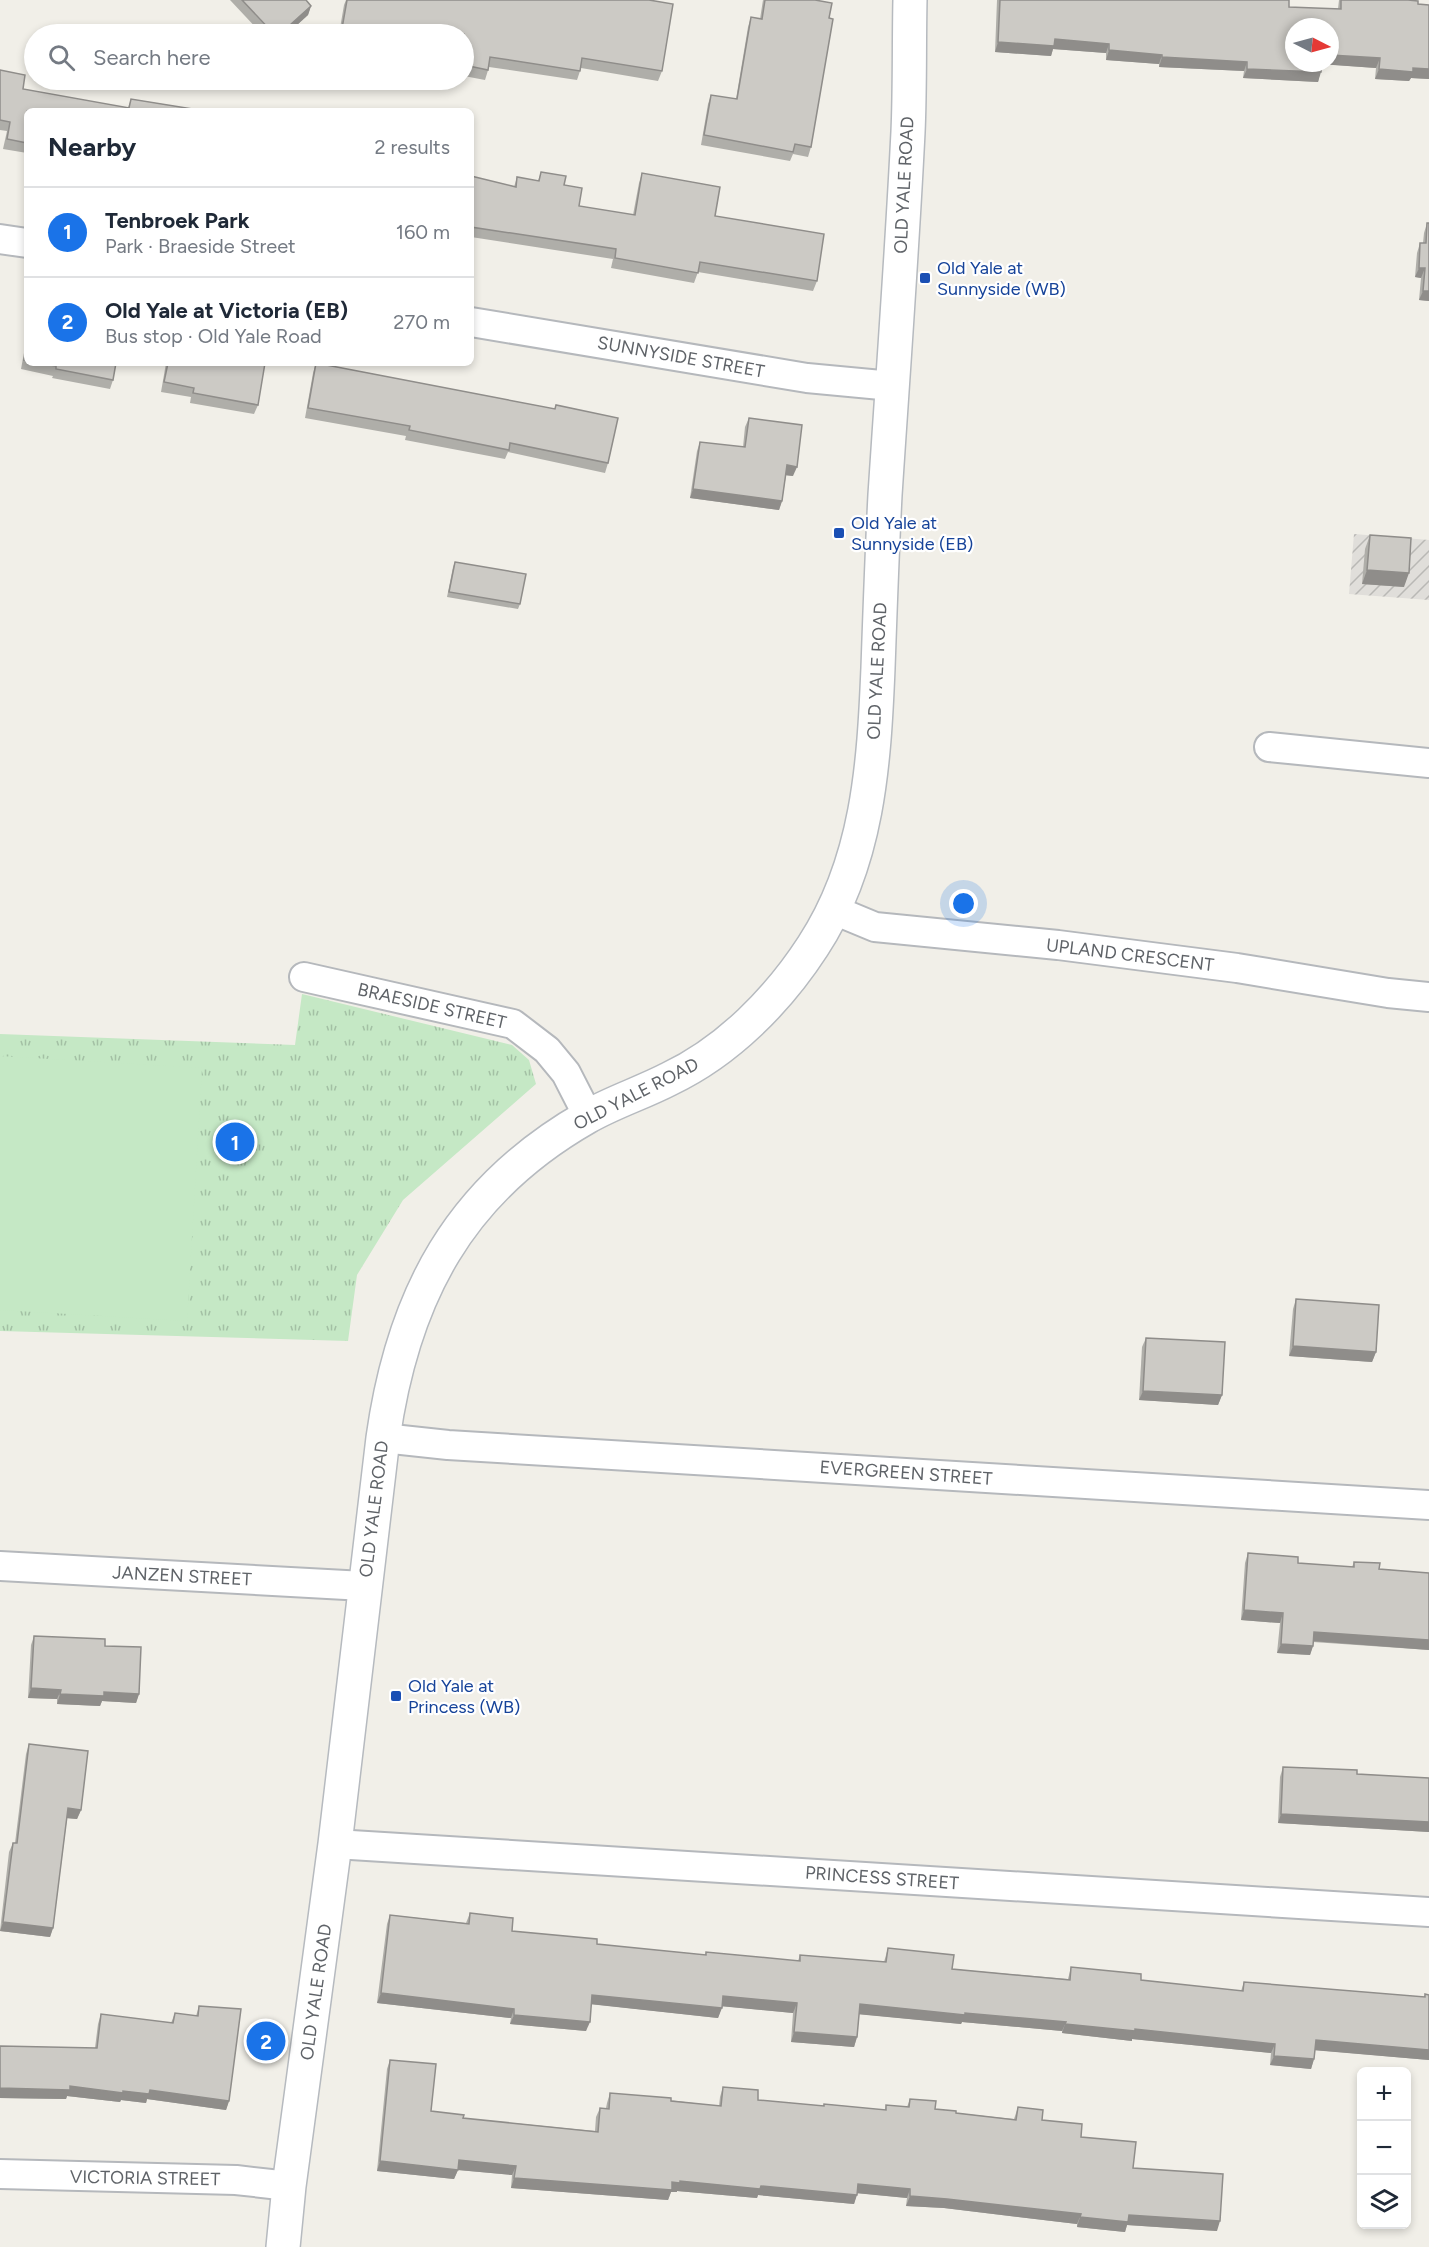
<!DOCTYPE html>
<html lang="en">
<head>
<meta charset="utf-8">
<style>
	body { margin:0; font-family:Figtree,sans-serif; background:#f6f6f7; color:#1f2937 }
	.controls { position:absolute; right:18px; bottom:18px; display:grid; overflow:hidden; border-radius:9px; box-shadow:0 3px 9px #0003 }
	.controls button { width:54px; height:54px; display:grid; place-items:center; padding:0; border:0; border-bottom:2px solid #e0e1e3; background:#fff; color:#1f2937; font:30px sans-serif }
	.compass { position:absolute; left:1285px; top:18px; width:54px; height:54px; border-radius:50%; background:#fff; box-shadow:0 3px 9px #0003; rotate:96deg }
	.you { position:absolute; left:964px; top:904px; width:21px; height:21px; margin:-15px; border:4px solid #fff; border-radius:50%; background:#1a73e8; box-shadow:0 0 0 9px #1a73e833 }
	.badge { display:grid; place-items:center; width:39px; height:39px; border-radius:50%; background:#1a73e8; color:#fff; font-size:20px; font-weight:700 }
	.pin { position:absolute; translate:-50% -50%; border:3px solid #fff; box-shadow:0 2px 6px #0006 }
	.list { margin:0; padding:0; list-style:none }
	h2 { display:flex; justify-content:space-between; align-items:center; height:78px; margin:0; padding:0 24px; font-size:26px }
	h2 small { font-size:20px; font-weight:400; color:#747a83 }
	.list li { display:grid; grid-template-columns:39px 1fr auto; gap:18px; align-items:center; box-sizing:border-box; height:90px; padding:0 24px; border-top:2px solid #e0e1e3 }
	.list b { display:block; font-size:22px; white-space:nowrap }
	.list p { margin:0; font-size:20px; white-space:nowrap; color:#747a83 }
	.list em { font-size:20px; font-style:normal; color:#747a83 }
	.icon { flex:none; width:33px; height:33px; fill:none; stroke:currentColor; stroke-width:2; stroke-linecap:round; stroke-linejoin:round }
	.map { position:relative; flex:none; width:1429px; height:2247px; overflow:hidden }
	.search { position:absolute; background:#fff; box-shadow:0 3px 9px #0003; left:24px; top:24px; width:450px; height:66px; display:flex; align-items:center; gap:15px; box-sizing:border-box; padding:0 21px; border-radius:33px; color:#747a83; font-size:22px }
	.panel { position:absolute; background:#fff; box-shadow:0 3px 9px #0003; left:24px; top:108px; width:450px; height:258px; border-radius:9px }
	.map>svg:first-child { display:block }
	.industrial { fill:url(#industrial-furrows) }
	.park { fill:url(#park-tufts) }
	.pitch { fill:#c5e8c5 }
	.lines { fill:none; stroke-linecap:round; stroke-linejoin:round }
	.street-casing { stroke:#b5b8bc; stroke-width:32 }
	.secondary-casing { stroke:#b6babf; stroke-width:36 }
	.street { stroke:#fff; stroke-width:28 }
	.secondary { stroke:#fff; stroke-width:33 }
	.wall { fill:#afaea9 }
	.shaded-wall { fill:#8f8d8a }
	.building { fill:#cccac5; stroke:#8f8d8a; stroke-width:1.5 }
	.transit-dot { fill:#1a4fb4; stroke:#fff; stroke-width:2 }
	.labels { text-anchor:middle; stroke-width:4.5; stroke-linejoin:round; paint-order:stroke }
	.street-label { font-size:18px; fill:#5f6368; stroke:#fff }
	.transit-label { font-size:18px; fill:#164399; stroke:#fff; text-anchor:start }
</style>
</head>
<body>
<div class="map">
<svg width="1429" height="2247" viewBox="0 0 1429 2247">
	<defs>
		<pattern id="industrial-furrows" width="10" height="10" patternUnits="userSpaceOnUse" patternTransform="scale(1.5)"><rect width="10" height="10" fill="#e0deda"/><path d="M-1 1l2-2M0 10L10 0M9 11l2-2" fill="none" stroke="#b9b8b5"/></pattern>
		<pattern id="park-tufts" width="24" height="20" patternUnits="userSpaceOnUse" patternTransform="scale(1.5)"><rect width="24" height="20" fill="#c5e8c5"/><path d="M3 7l-1-3M5 7V3M7 7l1-3M15 17l-1-3M17 17v-4M19 17l1-3" fill="none" stroke="#a3c0a4"/></pattern>
	</defs>
	<rect width="100%" height="100%" fill="#f1efe8"/>
	<polygon class="industrial" points="1354,534 1429,540 1429,600 1349,594"/>
	<polygon class="park" points="302,994 512,1045 529,1060 536,1084 403,1200 357,1275 348,1341 0,1331 0,1034 295,1045"/>
	<polygon class="pitch" points="0,1056 202,1068 187,1321 0,1310"/>
	<g class="lines">
		<g class="street-casing">
			<g id="street">
				<polyline points="0,239 27,243"/>
				<polyline points="471,322 807,378 892,386"/>
				<polyline points="1269,747 1429,763"/>
				<polyline points="834,910 875,927 1058,945 1237,968 1388,993 1429,997"/>
				<polyline points="304,977 513,1024 547,1050 566,1073 588,1116"/>
				<polyline points="383,1438 448,1445 1429,1505"/>
				<polyline points="0,1566 364,1586"/>
				<polyline points="335,1844 1429,1912"/>
				<polyline points="0,2174 236,2180 289,2186"/>
			</g>
		</g>
		<g class="secondary-casing">
			<path id="secondary" d="M283,2247l6,-61 46,-342 48,-406c20,-142 76,-248 204,-321 26,-15 55,-24 82,-38 59,-28 109,-79 144,-133 55,-84 61,-181 65,-278 2,-57 4,-115 7,-173 8,-121 17,-242 23,-363 2,-44 1,-88 2,-132"/>
		</g>
		<use href="#street" class="street"/>
		<use href="#secondary" class="secondary"/>
	</g>
	<g class="wall">
		<polygon points="230,0 306,0 311,6 308,15 287,34 262,34"/>
		<polygon points="346,0 649,0 662,71 658,81 581,68 577,80 489,67 485,80 464,76 464,34 339,34 344,5"/>
		<polygon points="763,0 829,18 811,147 808,157 793,154 790,161 701,145 708,104 711,95 736,99 748,27 751,17 760,19"/>
		<polygon points="997,0 1289,0 1289,7 1338,9 1339,0 1429,5 1429,79 1411,78 1409,81 1375,79 1376,68 1322,64 1318,82 1243,78 1244,71 1159,67 1159,64 1106,60 1106,53 1053,49 1051,56 995,52"/>
		<polygon points="0,70 23,89 128,108 131,99 205,111 27,111 27,153 3,149 7,131 0,130"/>
		<polygon points="541,172 564,185 579,206 633,215 639,183 642,173 715,216 817,281 813,291 698,272 694,283 611,268 613,259 471,237 471,176 514,187 517,177 538,181"/>
		<polygon points="1427,223 1429,223 1429,301 1419,300 1421,278 1415,277 1417,253 1420,243 1423,243 1424,233"/>
		<polygon points="27,337 27,363 116,363 113,380 110,389 52,378 53,376 21,369"/>
		<polygon points="166,363 265,363 258,405 254,414 190,403 191,397 161,392"/>
		<polygon points="316,363 555,409 556,405 608,463 605,473 508,452 505,459 405,440 406,436 305,418 313,373"/>
		<polygon points="749,418 793,476 786,475 782,501 779,510 690,498 697,451 700,442 743,447 745,427"/>
		<polygon points="1370,535 1404,587 1362,584 1365,549"/>
		<polygon points="455,562 520,604 518,609 447,597 453,567"/>
		<polygon points="1296,1299 1376,1352 1372,1362 1289,1356 1293,1309"/>
		<polygon points="1146,1338 1222,1395 1218,1405 1139,1400 1142,1347"/>
		<polygon points="1248,1553 1298,1563 1352,1567 1354,1562 1379,1569 1429,1573 1429,1650 1313,1642 1313,1646 1310,1655 1277,1653 1280,1623 1241,1620 1245,1563"/>
		<polygon points="34,1636 105,1646 139,1694 136,1703 102,1701 100,1706 57,1704 57,1699 28,1698 31,1645"/>
		<polygon points="29,1744 81,1810 77,1819 67,1818 53,1928 50,1937 0,1931 9,1852 13,1843 15,1843 26,1754"/>
		<polygon points="1283,1767 1357,1774 1429,1778 1429,1832 1278,1823 1280,1777"/>
		<polygon points="470,1913 512,1931 597,1944 705,1955 706,1952 798,1961 800,1955 884,1962 888,1948 952,1969 1068,1979 1071,1967 1141,1980 1241,1991 1244,1982 1424,1997 1425,1994 1429,1995 1429,2060 1315,2050 1314,2059 1311,2069 1270,2065 1271,2053 1132,2039 1132,2041 1062,2033 1062,2031 962,2022 961,2024 859,2014 857,2037 854,2047 791,2042 793,2013 722,2006 718,2018 591,2004 586,2031 510,2024 511,2018 377,2003 387,1924 390,1915 466,1923"/>
		<polygon points="199,2006 229,2101 226,2110 147,2099 146,2103 121,2100 120,2102 67,2096 66,2099 0,2098 0,2046 95,2048 98,2024 101,2014 171,2023 175,2013 196,2016"/>
		<polygon points="390,2060 431,2111 463,2118 595,2131 596,2117 600,2108 606,2108 607,2103 610,2093 719,2106 720,2097 723,2087 758,2100 823,2106 824,2104 885,2110 886,2105 907,2107 910,2099 935,2109 956,2113 1014,2119 1018,2107 1042,2120 1081,2137 1133,2168 1217,2231 1127,2225 1125,2232 1077,2227 1077,2224 944,2208 906,2206 907,2198 857,2193 854,2204 758,2195 757,2198 677,2191 677,2192 671,2192 668,2200 511,2188 512,2175 458,2170 454,2179 377,2171 387,2069"/>
	</g>
	<g class="shaded-wall">
		<polygon points="311,6 308,15 287,34 280,34"/>
		<polygon points="1055,39 1109,44 1106,53 1053,49 1051,56 995,52 998,42"/>
		<polygon points="1109,50 1162,55 1159,64 1106,60"/>
		<polygon points="1330,55 1380,58 1376,68 1319,64 1319,63 1330,63"/>
		<polygon points="1162,57 1247,62 1244,71 1159,67"/>
		<polygon points="1413,68 1429,69 1429,79 1411,78 1409,81 1375,79 1379,69"/>
		<polygon points="1247,69 1321,72 1318,82 1243,78"/>
		<polygon points="1419,268 1425,268 1421,278 1415,277"/>
		<polygon points="1423,291 1429,291 1429,301 1419,300"/>
		<polygon points="787,465 797,467 793,476 783,475"/>
		<polygon points="693,489 782,501 779,510 690,498"/>
		<polygon points="1367,570 1409,573 1404,587 1362,584"/>
		<polygon points="1293,1346 1376,1352 1372,1362 1289,1356"/>
		<polygon points="1143,1391 1222,1395 1218,1405 1139,1400"/>
		<polygon points="1244,1610 1283,1613 1280,1623 1241,1620"/>
		<polygon points="1314,1632 1429,1640 1429,1650 1311,1641"/>
		<polygon points="1281,1644 1313,1646 1310,1655 1277,1653"/>
		<polygon points="31,1688 61,1690 57,1699 28,1698"/>
		<polygon points="104,1692 139,1694 136,1703 102,1701 100,1706 57,1704 60,1694"/>
		<polygon points="68,1808 81,1810 77,1819 65,1818"/>
		<polygon points="1281,1814 1429,1822 1429,1832 1278,1823"/>
		<polygon points="3,1922 53,1928 50,1937 0,1931"/>
		<polygon points="381,1993 514,2009 511,2018 377,2003"/>
		<polygon points="592,1995 722,2008 718,2018 589,2004"/>
		<polygon points="723,1996 797,2003 793,2013 719,2006"/>
		<polygon points="860,2004 965,2013 1066,2022 1062,2031 962,2022 961,2024 856,2014"/>
		<polygon points="514,2015 590,2022 586,2031 510,2024"/>
		<polygon points="1065,2024 1135,2029 1275,2044 1271,2053 1132,2039 1132,2041 1062,2033"/>
		<polygon points="794,2032 857,2037 854,2047 791,2042"/>
		<polygon points="1316,2040 1429,2050 1429,2060 1312,2050"/>
		<polygon points="1274,2056 1314,2059 1311,2069 1270,2065"/>
		<polygon points="70,2086 123,2091 150,2090 229,2101 226,2110 147,2099 146,2103 121,2100 120,2102 67,2096 66,2099 0,2098 0,2088"/>
		<polygon points="459,2160 516,2166 512,2175 458,2170 454,2179 377,2171 380,2161"/>
		<polygon points="514,2178 672,2182 680,2181 761,2186 857,2195 854,2204 758,2195 757,2198 677,2191 677,2192 671,2192 668,2200 511,2188"/>
		<polygon points="858,2184 910,2189 907,2198 855,2193"/>
		<polygon points="910,2196 947,2199 1081,2214 1077,2224 944,2208 906,2206"/>
		<polygon points="1129,2215 1220,2221 1217,2231 1127,2225 1125,2232 1077,2227 1080,2217"/>
	</g>
	<g class="building">
		<polygon points="242,0 306,0 311,6 280,34 274,34"/>
		<polygon points="347,0 649,0 673,4 662,71 582,58 580,71 490,57 488,70 464,65 464,34 341,34"/>
		<polygon points="765,0 815,0 832,3 829,18 833,19 811,147 795,144 793,152 704,135 711,95 737,99 751,17 762,19"/>
		<polygon points="1000,0 1289,0 1289,7 1341,9 1341,0 1408,0 1418,1 1418,4 1429,5 1429,69 1413,68 1413,72 1379,69 1380,58 1330,55 1330,27 1294,27 1294,63 1322,63 1321,72 1247,69 1247,62 1162,57 1162,55 1109,50 1109,44 1055,39 1054,46 998,42"/>
		<polygon points="0,70 25,75 23,89 129,108 131,99 205,111 27,111 27,143 7,139 10,122 0,120"/>
		<polygon points="541,172 566,176 564,185 582,188 579,206 635,215 642,173 720,187 715,216 824,234 817,281 700,262 698,273 615,258 616,249 471,227 471,176 516,187 517,177 539,181"/>
		<polygon points="1427,223 1429,223 1429,291 1423,291 1425,268 1419,268 1420,243 1426,243"/>
		<polygon points="27,345 27,360 24,360"/>
		<polygon points="40,363 116,363 113,380 56,369 56,366"/>
		<polygon points="168,363 265,363 258,405 193,393 194,388 164,382"/>
		<polygon points="316,363 555,409 556,405 618,418 608,463 510,443 509,450 409,430 410,426 308,408"/>
		<polygon points="749,418 802,425 797,467 787,465 782,501 693,489 700,442 745,447"/>
		<polygon points="1370,535 1411,538 1409,573 1367,570"/>
		<polygon points="455,562 526,574 520,604 449,592"/>
		<polygon points="1296,1299 1379,1305 1376,1352 1293,1346"/>
		<polygon points="1146,1338 1225,1342 1222,1395 1143,1391"/>
		<polygon points="1248,1553 1298,1557 1298,1563 1354,1567 1354,1562 1380,1563 1379,1569 1429,1573 1429,1640 1314,1632 1313,1646 1281,1644 1283,1613 1244,1610"/>
		<polygon points="34,1636 105,1639 105,1646 141,1647 139,1694 104,1692 104,1696 60,1694 61,1690 31,1688"/>
		<polygon points="29,1744 88,1751 81,1810 68,1808 53,1928 3,1922 13,1843 17,1843"/>
		<polygon points="1283,1767 1357,1770 1357,1774 1429,1778 1429,1822 1281,1814"/>
		<polygon points="470,1913 513,1918 512,1931 597,1939 597,1944 706,1955 706,1952 800,1961 800,1955 886,1962 888,1948 954,1955 952,1969 1070,1980 1071,1967 1141,1974 1141,1980 1243,1991 1244,1982 1425,1997 1425,1994 1429,1995 1429,2050 1316,2040 1314,2059 1274,2056 1275,2044 1135,2029 1135,2031 1065,2024 1066,2022 965,2013 965,2015 860,2004 857,2037 794,2032 797,2003 723,1996 722,2008 592,1995 590,2022 514,2015 514,2009 381,1993 390,1915 469,1924"/>
		<polygon points="199,2006 241,2009 229,2101 150,2090 149,2094 123,2091 123,2093 70,2086 70,2090 0,2088 0,2046 97,2048 101,2014 173,2023 175,2013 198,2016"/>
		<polygon points="390,2060 436,2064 431,2111 464,2115 463,2118 598,2132 600,2108 609,2109 610,2093 671,2098 671,2101 721,2106 723,2087 758,2090 758,2100 824,2106 824,2104 886,2110 886,2105 909,2107 910,2099 936,2101 935,2109 956,2111 956,2113 1016,2120 1018,2107 1043,2110 1042,2120 1082,2124 1081,2137 1136,2142 1133,2168 1223,2174 1220,2221 1129,2215 1128,2222 1080,2217 1081,2214 947,2199 910,2196 910,2189 858,2184 857,2195 761,2186 760,2189 680,2181 680,2183 672,2182 672,2190 514,2178 516,2166 459,2160 458,2170 380,2161"/>
	</g>
	<g class="transit-dot">
		<rect x="919" y="272" width="12" height="12" rx="3"/>
		<rect x="833" y="527" width="12" height="12" rx="3"/>
		<rect x="390" y="1690" width="12" height="12" rx="3"/>
	</g>
	<g class="labels">
		<g class="street-label">
			<text transform="translate(904 185) rotate(-87)" y="6">OLD YALE ROAD</text>
			<text transform="translate(681 357) rotate(10)" y="6">SUNNYSIDE STREET</text>
			<text transform="translate(877 671) rotate(-87)" y="6">OLD YALE ROAD</text>
			<text transform="translate(1130 955) rotate(7)" y="6">UPLAND CRESCENT</text>
			<text transform="translate(432 1006) rotate(13)" y="6">BRAESIDE STREET</text>
			<text transform="translate(636 1094) rotate(-27)" y="6">OLD YALE ROAD</text>
			<text transform="translate(906 1473) rotate(4)" y="6">EVERGREEN STREET</text>
			<text transform="translate(374 1509) rotate(-83)" y="6">OLD YALE ROAD</text>
			<text transform="translate(182 1576) rotate(3)" y="6">JANZEN STREET</text>
			<text transform="translate(882 1878) rotate(4)" y="6">PRINCESS STREET</text>
			<text transform="translate(316 1992) rotate(-82)" y="6">OLD YALE ROAD</text>
			<text transform="translate(145 2178) rotate(1)" y="6">VICTORIA STREET</text>
		</g>
		<g class="transit-label">
			<text x="937" y="274">Old Yale at<tspan x="937" dy="21">Sunnyside (WB)</tspan></text>
			<text x="851" y="529">Old Yale at<tspan x="851" dy="21">Sunnyside (EB)</tspan></text>
			<text x="408" y="1692">Old Yale at<tspan x="408" dy="21">Princess (WB)</tspan></text>
		</g>
	</g>
</svg>
<div class="controls">
<button>+</button>
<button>−</button>
<button><svg class="icon" aria-label="layers" viewBox="0 0 24 24"><path d="M12 4l9 5-9 5-9-5zM3 14l9 5 9-5"/></svg></button>
</div>
<svg class="compass" viewBox="-18 -18 36 36"><path d="M0-13l5 13h-10z" fill="#e53935"/><path d="M0 13l5-13h-10z" fill="#747a83"/></svg>
<div class="you"></div>
<div class="pin badge" style="left:235px;top:1142px">1</div>
<div class="pin badge" style="left:266px;top:2041px">2</div>
<div class="search"><svg class="icon" aria-label="search" viewBox="0 0 24 24"><circle cx="10" cy="10" r="6"/><path d="M15 15l6 6"/></svg>Search here</div>
<section class="panel">
<h2>Nearby<small>2 results</small></h2>
<ul class="list">
<li><span class="badge">1</span><div><b>Tenbroek Park</b><p>Park · Braeside Street</p></div><em>160 m</em></li>
<li><span class="badge">2</span><div><b>Old Yale at Victoria (EB)</b><p>Bus stop · Old Yale Road</p></div><em>270 m</em></li>
</ul>
</section>
</div>
</body>
</html>
